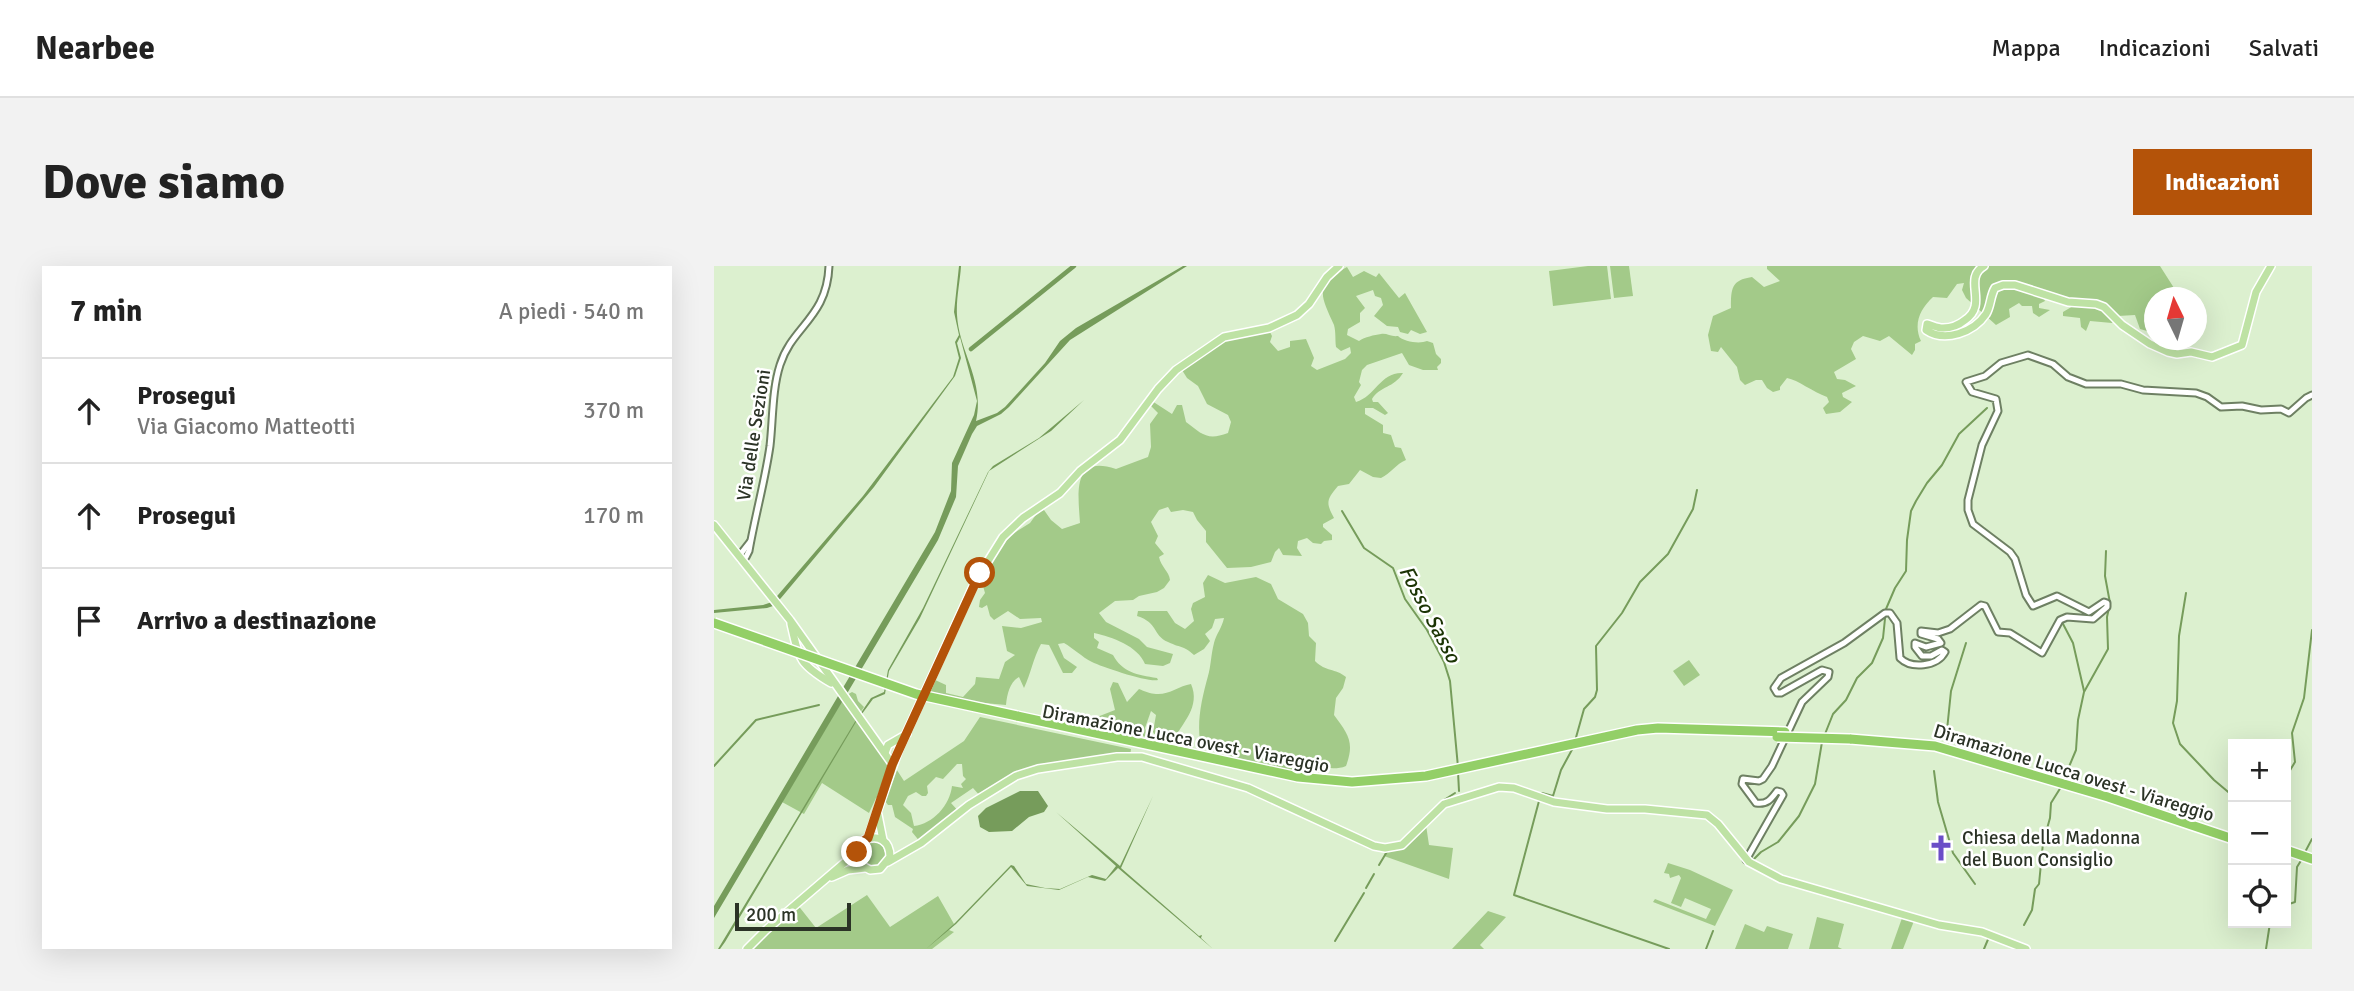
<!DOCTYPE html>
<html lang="it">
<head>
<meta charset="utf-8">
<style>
	body { margin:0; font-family:Signika,sans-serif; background:#f2f2f2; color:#222 }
	.controls { position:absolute; right:21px; bottom:21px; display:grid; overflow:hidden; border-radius:0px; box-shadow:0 7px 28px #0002 }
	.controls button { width:63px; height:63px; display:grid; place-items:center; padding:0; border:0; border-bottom:2px solid #e0e0e0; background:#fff; color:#222; font:35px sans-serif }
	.compass { position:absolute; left:1430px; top:21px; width:63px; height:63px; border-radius:50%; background:#fff; box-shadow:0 7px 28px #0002; rotate:355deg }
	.scale { position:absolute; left:21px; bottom:18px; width:116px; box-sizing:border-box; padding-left:7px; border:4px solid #2b3326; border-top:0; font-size:19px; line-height:24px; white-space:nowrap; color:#2b3326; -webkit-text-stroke:5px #fff; paint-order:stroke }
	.stop { position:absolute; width:21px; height:21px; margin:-16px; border:5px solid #b45309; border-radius:50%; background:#fff }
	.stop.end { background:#b45309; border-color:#fff; box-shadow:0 2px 7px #0008 }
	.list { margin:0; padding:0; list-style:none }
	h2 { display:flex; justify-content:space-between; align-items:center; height:91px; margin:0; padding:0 28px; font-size:30px }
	h2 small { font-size:23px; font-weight:400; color:#767676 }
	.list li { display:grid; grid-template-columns:46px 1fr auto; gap:21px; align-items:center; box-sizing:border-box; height:105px; padding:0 28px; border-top:2px solid #e0e0e0 }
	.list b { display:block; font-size:26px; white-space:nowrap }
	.list p { margin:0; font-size:23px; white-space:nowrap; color:#767676 }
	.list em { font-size:23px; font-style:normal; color:#767676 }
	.icon { flex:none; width:38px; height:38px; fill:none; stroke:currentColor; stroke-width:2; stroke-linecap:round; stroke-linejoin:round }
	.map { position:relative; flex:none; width:1598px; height:683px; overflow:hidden; border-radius:0px }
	header { display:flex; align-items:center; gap:42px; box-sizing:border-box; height:98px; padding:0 35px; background:#fff; border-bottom:2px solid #e0e0e0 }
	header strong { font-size:33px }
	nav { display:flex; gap:38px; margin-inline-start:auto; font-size:24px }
	.intro { display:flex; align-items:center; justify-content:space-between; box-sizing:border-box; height:168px; padding:0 42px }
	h1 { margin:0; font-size:49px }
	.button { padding:18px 32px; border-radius:0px; background:#b45309; color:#fff; font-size:24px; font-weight:700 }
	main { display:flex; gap:42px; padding:0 42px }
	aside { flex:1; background:#fff; border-radius:0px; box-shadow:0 7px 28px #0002 }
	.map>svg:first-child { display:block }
	.green { fill:#a3ca89; fill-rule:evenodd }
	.water { fill:#769c5b }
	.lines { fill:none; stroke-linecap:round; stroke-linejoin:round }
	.stream { stroke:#769c5b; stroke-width:2 }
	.canal { stroke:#769c5b; stroke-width:4.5 }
	.minor-casing { stroke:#6e8063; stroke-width:9 }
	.major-casing { stroke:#fff; stroke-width:10 }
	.highway-casing { stroke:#fff; stroke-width:12 }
	.minor { stroke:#fff; stroke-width:5 }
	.major { stroke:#bee2a4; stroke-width:7 }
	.highway { stroke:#93cf67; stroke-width:9 }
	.highway-bridge-casing { stroke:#fff; stroke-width:12; stroke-linecap:butt }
	.highway-bridge { stroke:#93cf67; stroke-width:9 }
	.route { stroke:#b45309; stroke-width:9 }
	.labels { text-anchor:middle; stroke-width:5; stroke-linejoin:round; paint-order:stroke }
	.street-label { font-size:19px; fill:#2b3326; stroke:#fff }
	.poi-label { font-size:19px; fill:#2b3326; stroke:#fff; text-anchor:start }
	.water-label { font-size:21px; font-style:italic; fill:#1b3404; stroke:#fff }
</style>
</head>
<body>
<header>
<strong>Nearbee</strong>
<nav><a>Mappa</a><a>Indicazioni</a><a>Salvati</a></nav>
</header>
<div class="intro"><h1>Dove siamo</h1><a class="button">Indicazioni</a></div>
<main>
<aside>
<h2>7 min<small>A piedi · 540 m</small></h2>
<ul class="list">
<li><svg class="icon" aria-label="ahead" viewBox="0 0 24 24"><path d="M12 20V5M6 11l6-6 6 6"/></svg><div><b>Prosegui</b><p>Via Giacomo Matteotti</p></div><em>370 m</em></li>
<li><svg class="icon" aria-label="ahead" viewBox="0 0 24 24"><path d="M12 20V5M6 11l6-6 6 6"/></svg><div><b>Prosegui</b></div><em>170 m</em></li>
<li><svg class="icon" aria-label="arrive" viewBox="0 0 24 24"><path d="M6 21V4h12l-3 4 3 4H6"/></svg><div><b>Arrivo a destinazione</b></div></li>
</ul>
</aside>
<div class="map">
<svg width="1598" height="683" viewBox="0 0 1598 683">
	<rect width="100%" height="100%" fill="#dcf0cf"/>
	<g class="green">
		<polygon points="874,0 893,0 897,33 839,40 835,5"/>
		<polygon points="896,0 915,0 919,30 900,32"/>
		<path d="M1053,0h393l14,22 -2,9 -18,1v9l-3,1 -4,11v12l-7,-2 -5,-14 -17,1 -6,7 -22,-2 -4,10 -5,-4 -1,-9 -17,-2v-4l10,-6 -8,-9 -20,-7 -3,5 3,6 -6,3v4l11,2 -11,7 -6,-4 -1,-7h-10l-3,-3 -10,6 1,8 -14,8 -30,-27 -4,-8 2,-7 -7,1 -10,14 -14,-1c-13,12 -20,27 -12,44l-6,3v6l-3,5 -23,-19 -9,5 -17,-5 -9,6 -3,7 5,10 -22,13 3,7 8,1 11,6 -14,7 1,4 9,5 -12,10 -14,2 -3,-6 6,-6 -2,-5c-14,-5 -29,-17 -40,-19l-7,9v3l-7,2 -6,-4 -5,-8h-6l-11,5 -5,-5 -3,-13 -16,-20 -3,5 -7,-1 -3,-16 5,-19 18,-8c0,-19 0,-28 21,-31l12,10 16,-6 -13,-12z"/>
		<path d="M633,1l6,10 11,-6 12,6 3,-4 20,25 6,-5 22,39 -7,2 -9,-4 -3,4 -8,-2 -2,-5 -11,-1 -13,-10 9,-11 -2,-7 -6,-2 -2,-6 -17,6 9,12 -5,5v9l-12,7 -1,6 12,6c6,-4 15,-6 22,-7 6,-1 10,3 17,2 6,6 22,8 29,5l6,2 3,11 5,5v4l-4,4 1,3h-15l-14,-5 -7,-12 -35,12 -5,5 -3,12 2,3 -7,12 2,5c20,-6 24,-30 47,-29 -9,15 -23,13 -31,26l1,3h5l10,11 -3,2 -12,-7h-8v6l18,11v8l8,2 4,12 6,1 5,12c-10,4 -15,13 -25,18l-8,-1 -13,-7 -11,14 -11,2c-12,14 -12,17 -4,32l-11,6v3l9,8v5l-8,1 -3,3 -8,-1 -6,-5 -9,3 -1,7 5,8 -19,-1 -4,-7 -4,4 -4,10 -20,5 -24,1 -21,-26v-11l-9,-11 -4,-8 -10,-2 -12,2 -3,-5 -9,3 -8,12 7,14 -3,7 9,11 -5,3c2,10 10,14 11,23l-6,8 -7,4 -18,4 -6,4 -18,1 -16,12 7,9 33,17 8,8 26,7 -3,9 -7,3 -18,-2c-7,-18 -33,-27 -51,-31v5l5,4 -2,6 16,7c9,17 24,20 44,23l1,2c-8,3 -56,-13 -66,-18 -10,-5 -19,-14 -28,-19l-6,1 6,14 13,9 -5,6h-9l-14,-28 -8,-1c-8,15 -10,29 -17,44l-5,-11c-9,5 -12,17 -13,28l-44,-4 -33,-9 4,-7v-6l13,6v8l17,4 12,-13 1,-7 23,2 6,-17 10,-7 -8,-4 -5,-25 19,2 21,-6 -1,-4 -21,1 -12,-8 -14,9 -4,-4 -3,-11 -5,3 -3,-1 1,-7 5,-7 -4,-14 2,-8 28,-36 19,-12 8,-11 6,-2 7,10 11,9 18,-6c-2,-30 -8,-69 36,-54l32,-12 3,-10 -1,-23 8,-11 -8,-8 2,-4 20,13 5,-9h5l4,17c16,12 21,19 42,11l3,-11 -3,-7 -21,-11 -9,-18 -11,-8 -5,-8 36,-28 51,-12 3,6 -2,6 8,9 12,-4v-6l16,-2 8,19 -3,8 6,4 28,-11 6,-6 -1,-6 -9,4 -5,-4c-1,-7 0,-15 -2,-22 -13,-29 -21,-40 13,-58z"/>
		<path d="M494,309l17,8 31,-6 15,7 7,15 25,15 5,9 1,13 7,7 -1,18c11,11 20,7 31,16l-3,11 -7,10 -2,17c14,19 21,27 12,51 -16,7 -32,-5 -48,6l-69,-16 -29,-15c-3,-22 2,-43 8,-65 3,-10 3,-22 6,-33 2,-9 8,-15 10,-25l-9,1 -3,9 -7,6 5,7 -6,8 -10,6c-11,-10 -14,-7 -26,-13 -16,-7 -9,-19 -31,-26l1,-5h29l8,12 10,6 9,-8 -3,-12 2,-6 12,-6 -2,-14z"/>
		<polygon points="975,394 986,409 970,420 959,405"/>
		<path d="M399,416l5,1 9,19 12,-13c5,2 12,5 17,5 13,1 23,-8 35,-10 10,23 -9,39 -18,57l-15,-2 -5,-7 3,-17 -5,-4 -6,17 2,9 -57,-12 2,-6 23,-9 -5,-21z"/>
		<path d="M138,426l4,2 2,7 6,6 -4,6 44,68 60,-40 16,-24 151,32 -1,8 -107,16 -42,24 -8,-9 -22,15 9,10 -39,30 -9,-11 1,-3 -18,-12 -3,-12h-4l-6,-8 -1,2 -5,-1 -7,15 -47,-30 -18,31 -22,-12 63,-106zM243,498h5l1,12 3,3 -5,5 2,4 -11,-2c-2,19 -19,38 -38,40l-3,-13 -8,-8 5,-9 8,-4 6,4h4l2,-3 -1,-7 9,-9 7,2z"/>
		<polygon points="712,559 715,579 739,582 735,613 670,590 671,586 689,581"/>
		<circle cx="159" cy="588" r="12"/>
		<polygon points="954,597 976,604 1019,624 1001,660 939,636 941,633 992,653 997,643 971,632 967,641 957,637 967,612 965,609 956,612 955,608 950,607"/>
		<polygon points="153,629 176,661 224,630 240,658 235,664 240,666 218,683 35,683 83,638 102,662"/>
		<polygon points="774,645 792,651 766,679 770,683 738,683"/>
		<polygon points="1103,651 1130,658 1124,681 1128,683 1095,683"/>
		<polygon points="1188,652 1200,655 1189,683 1177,683"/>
		<polygon points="1031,658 1050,666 1053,660 1079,668 1074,683 1021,683"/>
	</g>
	<g class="water">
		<path d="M245,0h2c-1,16 -5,33 -4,49 2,37 28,66 19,106l21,-8 8,-6 40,-44 15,-22 16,-13 107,-62h4l-117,74 -61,67 -8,7 -24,12 -5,8 -14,32 -2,31 -18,43 -224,378v-12l221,-374 16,-41 1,-28 22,-48 3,-14 -17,-64 -3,6 4,15 -6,18 -81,111 -93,111 -8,8 -6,2 -53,5v-3l49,-5 9,-3 91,-106 90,-119 6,-19 -4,-16 4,-7 -5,-23z"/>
		<polygon points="370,134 337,165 275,205 206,352 175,405 171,428 159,433 142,456 11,676 6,683 4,683 142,454 157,432 170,426 174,404 209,342 274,206 279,200 325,172"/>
		<polygon points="306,525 324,525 334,540 330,546 315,551 298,565 275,566 266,561 264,550 272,542"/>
		<polygon points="439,530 407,602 485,670 488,669 487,672 499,683 404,602 391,615 374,611 345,624 313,620 297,601 242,658 212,683 241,657 297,599 300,600 312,618 331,622 346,623 378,609 392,613 402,600 342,546 406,600"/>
	</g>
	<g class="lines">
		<g class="stream">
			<polyline points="628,245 650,282 679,302 691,333 713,364 730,396 736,415 744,501"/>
			<polyline points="1472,327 1465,370 1463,435 1459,457 1466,478 1500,514 1519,530"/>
			<polyline points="1348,356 1359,377 1370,425"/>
			<polyline points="1233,464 1237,425 1252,377"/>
			<polyline points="1111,468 1119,448 1132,434 1143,412 1158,397 1169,372 1172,343 1181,322 1192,305 1193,274 1197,245 1202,235 1213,217 1228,199 1245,168 1273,142"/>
			<polyline points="861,475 870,443 881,431 883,424 882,380 908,347 926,316 954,288 979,243 983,224"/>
			<polyline points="0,500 42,454 105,439"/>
			<polyline points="1220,505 1224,536 1239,587 1261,618"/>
			<polyline points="744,506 745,525"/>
			<polyline points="1572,511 1581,496 1578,467 1590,432 1598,364"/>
			<polyline points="1349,515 1362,484 1364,454 1370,426 1394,383 1393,351 1396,337 1391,310 1392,285"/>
			<polyline points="828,527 839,530 847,504 860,480"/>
			<polyline points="730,534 741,527"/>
			<polyline points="825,535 800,629 955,683"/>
			<polyline points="1590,588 1598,573"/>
			<polyline points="1039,594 1047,586 1064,576 1085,550 1101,518 1108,476"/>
			<polyline points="665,599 674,584"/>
			<polyline points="652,622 660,608"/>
			<polyline points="1572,639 1581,636 1583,601 1588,593"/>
			<polyline points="1310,659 1318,644 1321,623 1325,618 1329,577 1336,552 1337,537 1347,521"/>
			<polyline points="621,675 650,627"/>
			<polyline points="992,683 999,665"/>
			<polyline points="1270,683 1275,671"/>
			<polyline points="1552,683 1556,657"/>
		</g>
		<polyline class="canal" points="257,83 360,0"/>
		<g class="minor-casing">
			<g id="minor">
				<polyline points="25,290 36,276"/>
				<path d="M27,293l5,-2 3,-6c6,-35 16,-70 21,-105 3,-26 2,-56 10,-81 12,-39 47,-47 49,-99"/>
				<path d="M1032,594l37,-65 -2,-3 -4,-1c-6,8 -10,14 -21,12l-14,-19 1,-5 16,2 4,-2 9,-13 30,-64 26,-25 1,-5 -7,-2 -41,23h-4l-3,-5 7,-10 63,-35 41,-30h5l7,10 3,35c11,11 37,9 45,-6l-3,-2 -11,6h-9l-7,-9v-4l11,4 15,-4 -3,-4 -17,-5v-3l17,2 12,-4 31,-24 4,1 13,26 12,1 32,20 18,-33 7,-3 26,2 14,-12v-4l-3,-1 -15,10 -32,-16 -24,10 -7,-11 -11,-36 -5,-7 -37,-28 -5,-14v-10l14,-55 16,-34 -2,-12 -24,-7 -6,-10 19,-6 16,-13 27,-8 25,9 15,13 18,7h35l22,6 53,3 11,4 14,10 21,-1 19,4 20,-1 8,4 17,-15 6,-3"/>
			</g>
		</g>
		<g class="major-casing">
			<g id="major">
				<path d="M1270,0c-22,13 5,38 -19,54 -6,5 -15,8 -22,8 -6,0 -11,-3 -16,-4l-1,6c19,13 48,2 60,-16 5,-8 4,-18 9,-26l8,-3h12l53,17 28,2 8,3 18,18 28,19 18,8 9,2 14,-2 21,5 30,-12 14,-53 15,-26"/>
				<polyline points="0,259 76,354 179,499"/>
				<path d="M77,358c8,35 8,40 40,59"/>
				<polyline points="171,487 174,479 193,468"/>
				<polyline points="164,549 169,574"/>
				<polyline points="154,572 185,483 261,316 289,271 309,252 346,227 366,205 406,174 444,123 462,104 510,71 555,62 583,49 595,38 613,11 625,0"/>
				<polyline points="174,596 207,577 255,539 302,510 324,503 403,491 428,491 534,522 660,580 671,582 688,579 730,538 785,521 800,522 840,536 893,543 931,543 993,549 1004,558 1035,596 1067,613 1225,659 1268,666 1312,683"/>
				<polyline points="118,611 134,604 151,602"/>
				<path d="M33,683l19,-19 91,-78 7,-12c15,-6 26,1 26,17l-10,12 -10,1 -9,-5 -4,-13"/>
			</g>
		</g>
		<g class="highway-casing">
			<g id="highway">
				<polyline points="303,450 584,511 638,516 712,510 923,464 944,462 1071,466"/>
				<polyline points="1136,473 1221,480 1394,531 1519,573"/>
				<polyline points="1572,584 1598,593"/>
			</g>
		</g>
		<use href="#minor" class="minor"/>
		<use href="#major" class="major"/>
		<use href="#highway" class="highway"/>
		<g class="highway-bridge-casing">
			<g id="highway-bridge">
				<polyline points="0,357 202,428 303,450"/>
				<polyline points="1063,471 1136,473"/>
			</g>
		</g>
		<use href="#highway-bridge" class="highway-bridge"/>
	</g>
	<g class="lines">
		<polyline class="route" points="143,586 147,577 154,572 178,499 266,307"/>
	</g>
	<defs>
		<g id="church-bare" transform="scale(2.1)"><path d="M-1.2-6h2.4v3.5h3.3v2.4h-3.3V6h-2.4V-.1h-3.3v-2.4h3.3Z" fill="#6b4ec7" stroke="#fff" stroke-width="2.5" paint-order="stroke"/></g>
	</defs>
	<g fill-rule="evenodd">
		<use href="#church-bare" x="1227" y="582"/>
	</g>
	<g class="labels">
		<g class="street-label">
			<text transform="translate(39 169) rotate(-81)" y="7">Via delle Sezioni</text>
			<text transform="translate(472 472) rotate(11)" y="7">Diramazione Lucca ovest - Viareggio</text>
			<text transform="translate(1360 506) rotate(17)" y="7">Diramazione Lucca ovest - Viareggio</text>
		</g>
		<g class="poi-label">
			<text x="1248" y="578">Chiesa della Madonna<tspan x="1248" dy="22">del Buon Consiglio</tspan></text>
		</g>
		<g class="water-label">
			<text transform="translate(716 348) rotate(62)" y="7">Fosso Sasso</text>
		</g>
	</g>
</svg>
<div class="controls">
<button>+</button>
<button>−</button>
<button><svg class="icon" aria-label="locate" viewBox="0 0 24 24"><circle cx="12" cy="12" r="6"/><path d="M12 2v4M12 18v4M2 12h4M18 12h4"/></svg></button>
</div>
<svg class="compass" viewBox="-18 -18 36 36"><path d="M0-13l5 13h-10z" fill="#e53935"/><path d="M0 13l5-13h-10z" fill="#767676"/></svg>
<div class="scale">200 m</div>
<div class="stop" style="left:266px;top:307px"></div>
<div class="stop end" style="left:143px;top:586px"></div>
</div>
</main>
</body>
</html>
